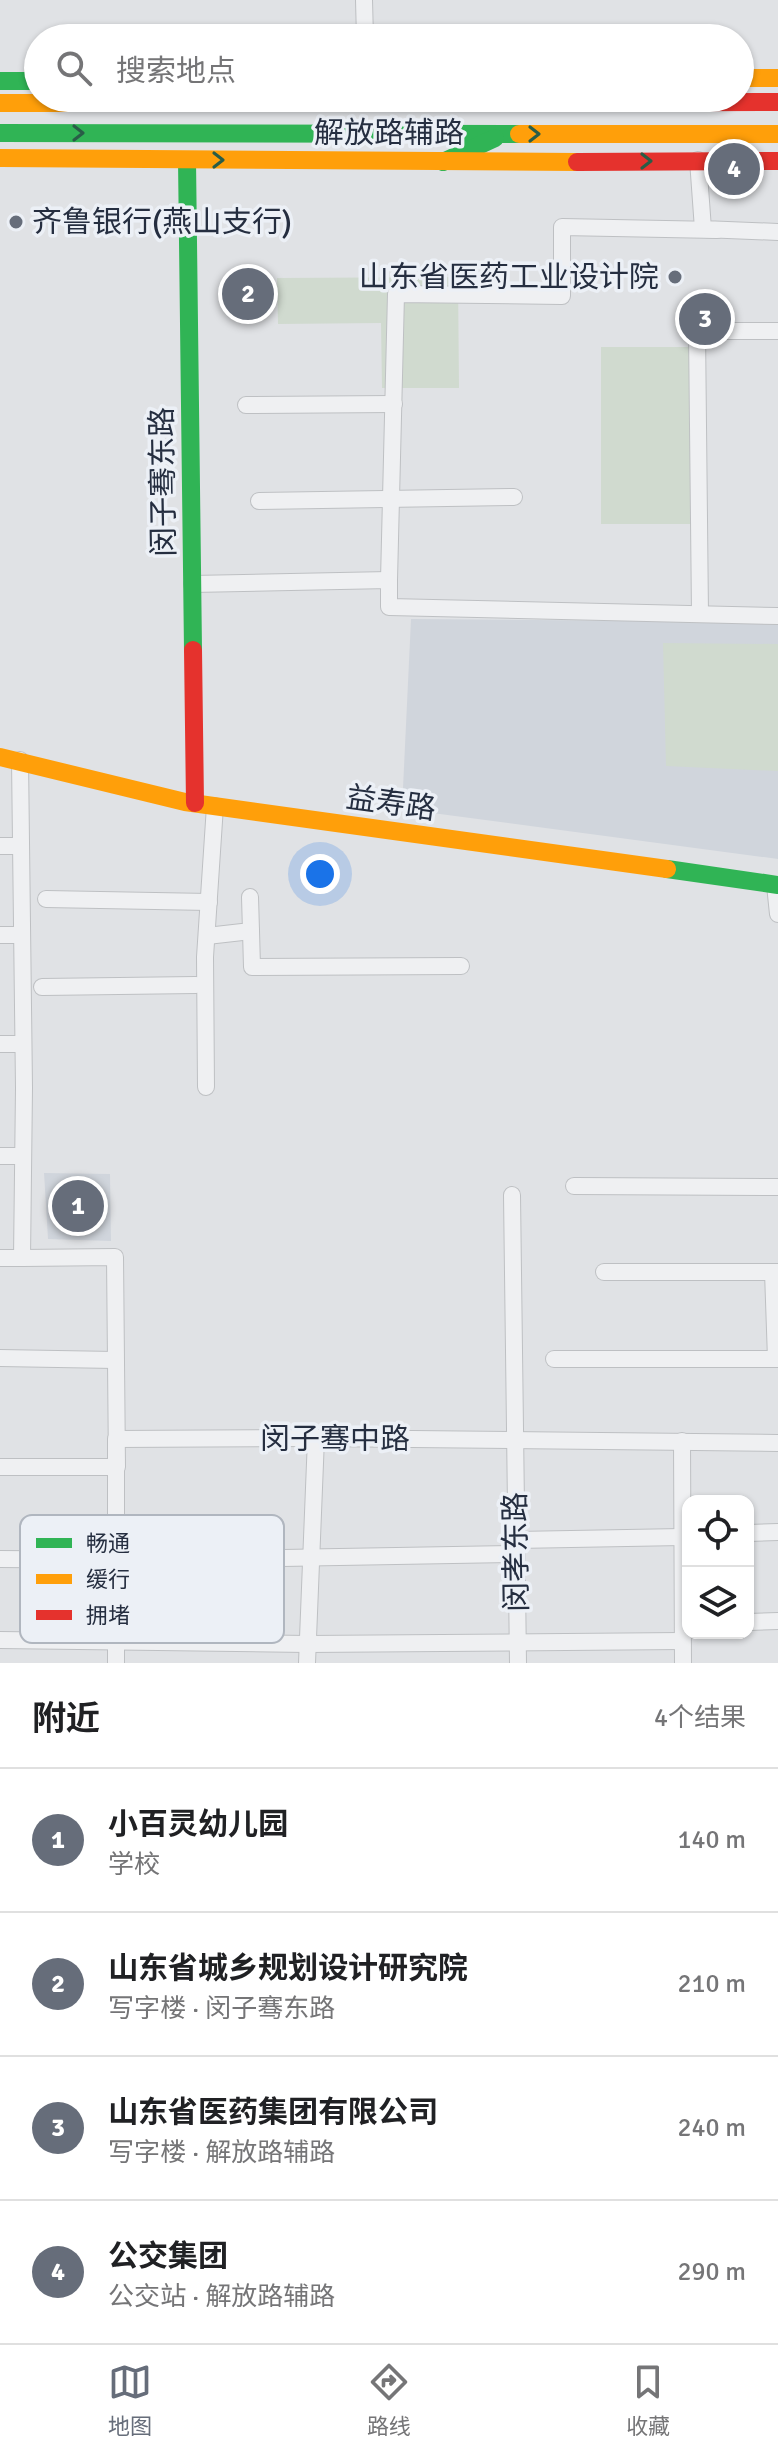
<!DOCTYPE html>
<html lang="zh">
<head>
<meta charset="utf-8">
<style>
	body { margin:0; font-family:Signika,"Noto Sans SC",sans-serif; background:#f2f2f2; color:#202124 }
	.controls { position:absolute; right:24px; bottom:24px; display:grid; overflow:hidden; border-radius:16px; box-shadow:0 2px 6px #0004 }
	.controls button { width:72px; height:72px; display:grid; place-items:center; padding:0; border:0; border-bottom:2px solid #e0e0e0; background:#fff; color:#202124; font:40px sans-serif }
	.you { position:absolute; left:320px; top:874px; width:28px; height:28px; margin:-20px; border:6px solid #fff; border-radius:50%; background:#1a73e8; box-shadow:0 0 0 12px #1a73e833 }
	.badge { display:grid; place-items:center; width:52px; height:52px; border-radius:50%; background:#666d7a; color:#fff; font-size:26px; font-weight:700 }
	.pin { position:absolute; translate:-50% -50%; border:4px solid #fff; box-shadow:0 2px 8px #0006 }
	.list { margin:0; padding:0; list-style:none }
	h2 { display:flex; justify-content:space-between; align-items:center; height:104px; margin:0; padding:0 32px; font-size:34px }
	h2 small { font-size:26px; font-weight:400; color:#757577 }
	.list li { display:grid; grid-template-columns:52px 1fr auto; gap:24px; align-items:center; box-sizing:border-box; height:144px; padding:0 32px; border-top:2px solid #e0e0e0 }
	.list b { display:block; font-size:30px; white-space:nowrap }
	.list p { margin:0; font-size:26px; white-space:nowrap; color:#757577 }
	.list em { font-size:26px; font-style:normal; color:#757577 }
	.icon { flex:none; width:44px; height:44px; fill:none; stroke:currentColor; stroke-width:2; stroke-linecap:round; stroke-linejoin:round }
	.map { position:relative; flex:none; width:778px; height:1663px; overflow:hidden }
	.search { position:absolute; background:#fff; box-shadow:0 2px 6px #0004; left:24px; right:24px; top:24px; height:88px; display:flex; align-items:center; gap:20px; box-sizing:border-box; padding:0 28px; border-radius:44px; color:#757577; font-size:30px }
	.sheet { height:680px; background:#fff }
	nav { display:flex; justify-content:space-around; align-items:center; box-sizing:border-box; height:112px; border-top:2px solid #e0e0e0; background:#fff; font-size:22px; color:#757577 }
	nav a { display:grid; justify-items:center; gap:4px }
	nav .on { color:#666d7a }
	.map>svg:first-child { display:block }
	.built { fill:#d0d5dc }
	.green { fill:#d0dacf }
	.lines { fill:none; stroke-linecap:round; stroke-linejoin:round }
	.street-casing { stroke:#bec0c3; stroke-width:18 }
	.street { stroke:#eff0f2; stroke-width:16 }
	.fast { stroke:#30b455; stroke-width:18 }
	.slow { stroke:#ff9f0a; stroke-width:18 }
	.jam { stroke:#e5322d; stroke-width:18 }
	.oneway { stroke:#295d47 }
	.poi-dot { fill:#666d7a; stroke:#ecf0f6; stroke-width:3 }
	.labels { text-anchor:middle; stroke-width:7; stroke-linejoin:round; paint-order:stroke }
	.street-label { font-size:30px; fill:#252e40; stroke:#ecf0f6 }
	.poi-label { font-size:30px; fill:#252e40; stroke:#ecf0f6; text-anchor:start }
	.key { fill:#ecf0f6; stroke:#b0b6bf; stroke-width:2 }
	.key-label { font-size:22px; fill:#252e40 }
</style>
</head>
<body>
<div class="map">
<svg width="778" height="1663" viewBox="0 0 778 1663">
	<rect width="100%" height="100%" fill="#e0e2e5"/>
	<g class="built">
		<polygon points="411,619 778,622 778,859 402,809"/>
		<polygon points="44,1173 110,1174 111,1241 48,1239"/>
	</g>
	<g class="green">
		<polygon points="458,277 459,388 382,388 381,323 278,324 277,278"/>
		<polygon points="601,347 692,347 693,524 601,524"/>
		<polygon points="663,643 778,644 778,771 666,766"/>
	</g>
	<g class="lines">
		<g class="street-casing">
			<g id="street">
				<polyline points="364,0 365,38"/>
				<polyline points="698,160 703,229 778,232"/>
				<polyline points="246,405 394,404"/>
				<polyline points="259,501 514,497"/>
				<polyline points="389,580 396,294 562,296 562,227 717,230"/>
				<polyline points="192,584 389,580 389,607 778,616"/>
				<polyline points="700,614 697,331 778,331"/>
				<polyline points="0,846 21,846"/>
				<polyline points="775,885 778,914"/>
				<polyline points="46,899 209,902"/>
				<polyline points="251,931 252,967 461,966"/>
				<polyline points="0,935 22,935"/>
				<polyline points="207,936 251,931 250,897"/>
				<polyline points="42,987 196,985"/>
				<polyline points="0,1044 23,1044"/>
				<polyline points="206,1087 205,957 215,806"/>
				<polyline points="0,1156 23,1156"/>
				<polyline points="574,1186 778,1187"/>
				<polyline points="512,1195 518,1663"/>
				<polyline points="0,1258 22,1258"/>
				<polyline points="604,1272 778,1272"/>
				<polyline points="773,1272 776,1359"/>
				<polyline points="0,1358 115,1360"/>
				<polyline points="554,1359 778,1359"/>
				<polyline points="682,1441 683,1663"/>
				<polyline points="0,1467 117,1467 115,1257 22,1258 24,1088 20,760"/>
				<polyline points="748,1533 778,1532"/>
				<polyline points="516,1540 682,1537"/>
				<polyline points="0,1559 125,1560"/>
				<polyline points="117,1561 516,1554"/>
				<polyline points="748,1622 778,1621"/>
				<polyline points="0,1640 307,1644 682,1641"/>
				<polyline points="116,1663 116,1439 316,1438 778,1443"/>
				<polyline points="307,1663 316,1438"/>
			</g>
		</g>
		<use href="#street" class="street"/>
		<g class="fast">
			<polyline points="0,81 38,81"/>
			<polyline points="0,133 519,134"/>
			<polyline points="187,160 193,650"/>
			<polyline points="443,162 495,138"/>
			<polyline points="667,869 778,885"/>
		</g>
		<g class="slow">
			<polyline points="740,78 778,78"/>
			<polyline points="0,103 374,103"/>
			<polyline points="519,134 778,134"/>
			<polyline points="0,158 577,162"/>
			<polyline points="0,757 185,802 667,869"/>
		</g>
		<g class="jam">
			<polyline points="374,103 778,102"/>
			<polyline points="577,162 778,161"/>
			<polyline points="193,650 195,803"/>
		</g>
	</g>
	<defs><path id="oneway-chevron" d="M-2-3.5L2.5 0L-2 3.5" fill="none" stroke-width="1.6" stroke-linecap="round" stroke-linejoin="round" transform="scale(2)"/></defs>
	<g class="oneway">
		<use href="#oneway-chevron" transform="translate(78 133)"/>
		<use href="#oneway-chevron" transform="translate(534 134)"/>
		<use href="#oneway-chevron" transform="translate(218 160)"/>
		<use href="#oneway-chevron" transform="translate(646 161)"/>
	</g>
	<g class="poi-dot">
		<circle cx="16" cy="222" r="8"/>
		<circle cx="675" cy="277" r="8"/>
	</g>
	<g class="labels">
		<g class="street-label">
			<text x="389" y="143">解放路辅路</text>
			<text transform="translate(163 482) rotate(-91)" y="10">闵子骞东路</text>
			<text transform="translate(391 803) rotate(8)" y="10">益寿路</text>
			<text x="335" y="1449">闵子骞中路</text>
			<text transform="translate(516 1552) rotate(-91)" y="10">闵孝东路</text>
		</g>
		<g class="poi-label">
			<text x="32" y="232">齐鲁银行(燕山支行)</text>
			<text x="659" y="287" text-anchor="end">山东省医药工业设计院</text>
		</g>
	</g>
	<rect x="20" y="1515" width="264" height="128" rx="12" class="key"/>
	<rect x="36" y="1538" width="36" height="10" fill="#30b455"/>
	<rect x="36" y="1574" width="36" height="10" fill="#ff9f0a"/>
	<rect x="36" y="1610" width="36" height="10" fill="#e5322d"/>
	<g class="key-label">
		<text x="86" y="1551">畅通</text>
		<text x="86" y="1587">缓行</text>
		<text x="86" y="1623">拥堵</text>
	</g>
</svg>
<div class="controls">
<button><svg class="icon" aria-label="locate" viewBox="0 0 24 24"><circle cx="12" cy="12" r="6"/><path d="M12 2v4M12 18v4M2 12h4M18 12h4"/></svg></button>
<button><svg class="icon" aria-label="layers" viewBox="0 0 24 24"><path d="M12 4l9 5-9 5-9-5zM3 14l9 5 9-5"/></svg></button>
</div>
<div class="you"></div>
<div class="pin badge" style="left:78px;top:1206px">1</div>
<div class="pin badge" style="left:248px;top:294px">2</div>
<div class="pin badge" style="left:705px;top:319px">3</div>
<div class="pin badge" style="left:734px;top:169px">4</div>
<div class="search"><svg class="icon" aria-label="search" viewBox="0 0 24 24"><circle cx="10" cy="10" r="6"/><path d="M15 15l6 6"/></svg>搜索地点</div>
</div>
<section class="sheet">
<h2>附近<small>4个结果</small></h2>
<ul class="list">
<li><span class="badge">1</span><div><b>小百灵幼儿园</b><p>学校</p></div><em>140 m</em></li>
<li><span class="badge">2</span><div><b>山东省城乡规划设计研究院</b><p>写字楼 · 闵子骞东路</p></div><em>210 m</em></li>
<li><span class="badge">3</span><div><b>山东省医药集团有限公司</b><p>写字楼 · 解放路辅路</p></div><em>240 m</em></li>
<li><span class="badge">4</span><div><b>公交集团</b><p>公交站 · 解放路辅路</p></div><em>290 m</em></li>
</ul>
</section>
<nav>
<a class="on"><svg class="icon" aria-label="map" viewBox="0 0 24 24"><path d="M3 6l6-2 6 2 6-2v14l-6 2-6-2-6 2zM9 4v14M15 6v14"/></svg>地图</a>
<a><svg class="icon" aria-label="directions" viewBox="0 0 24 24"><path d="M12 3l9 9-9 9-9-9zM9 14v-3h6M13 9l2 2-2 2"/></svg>路线</a>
<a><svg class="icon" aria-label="saved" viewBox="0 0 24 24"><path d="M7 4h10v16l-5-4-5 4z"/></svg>收藏</a>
</nav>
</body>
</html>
